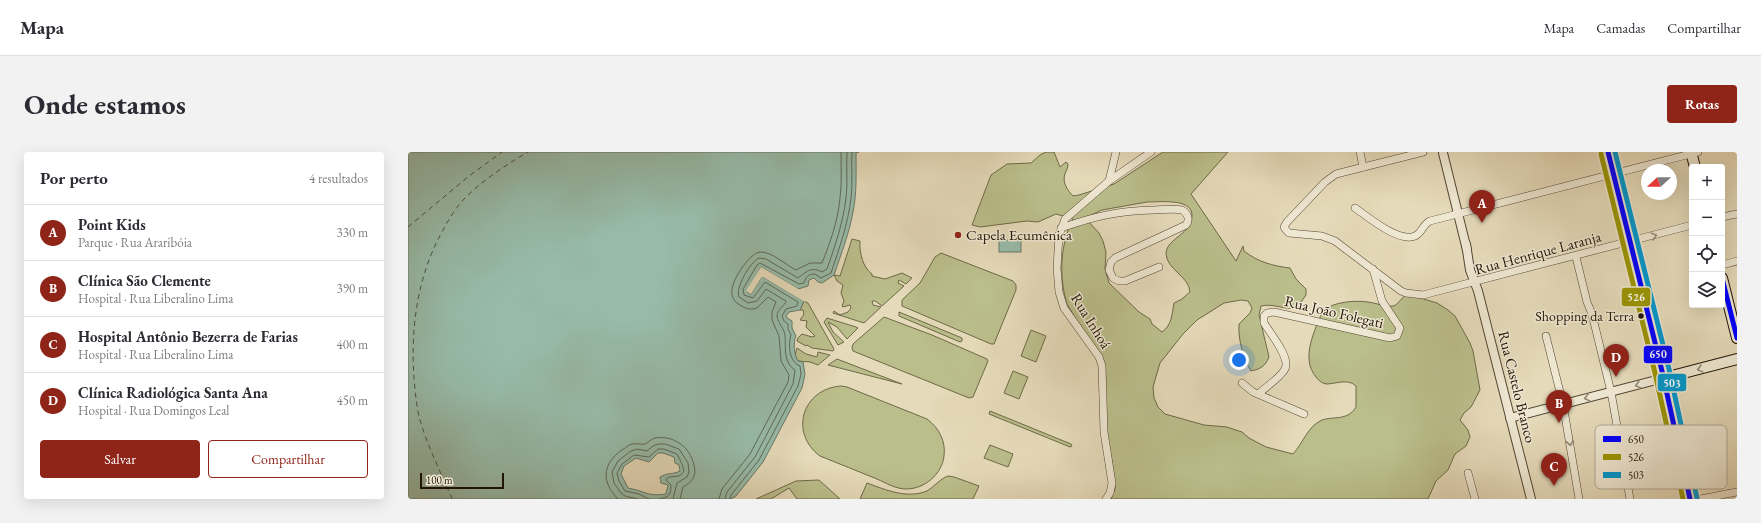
<!DOCTYPE html>
<html lang="pt">
<head>
<meta charset="utf-8">
<style>
	body { margin:0; font-family:"EB Garamond",serif; background:#f2f2f3; color:#2b2b33 }
	.controls { position:absolute; right:12px; top:12px; display:grid; overflow:hidden; border-radius:4px; box-shadow:0 4px 16px #0002 }
	.controls button { width:36px; height:36px; display:grid; place-items:center; padding:0; border:0; border-bottom:1px solid #e1e1e2; background:#fff; color:#2b2b33; font:20px sans-serif }
	.compass { position:absolute; left:1233px; top:12px; width:36px; height:36px; border-radius:50%; background:#fff; box-shadow:0 4px 16px #0002; rotate:248deg }
	.scale { position:absolute; left:12px; bottom:10px; width:84px; box-sizing:border-box; padding-left:4px; border:2px solid #211406; border-top:0; font-size:11px; line-height:14px; white-space:nowrap; color:#211406; -webkit-text-stroke:3px #eee7d2; paint-order:stroke }
	.you { position:absolute; left:831px; top:208px; width:14px; height:14px; margin:-10px; border:3px solid #fff; border-radius:50%; background:#1a73e8; box-shadow:0 0 0 6px #1a73e833 }
	.badge { display:grid; place-items:center; width:26px; height:26px; border-radius:50%; background:#8f2418; color:#fff; font-size:13px; font-weight:700 }
	.pin { position:absolute; translate:-50% -33px; filter:drop-shadow(0 1px 2px #0008) }
	.pin::after { content:''; position:absolute; top:21px; width:14px; height:12px; background:inherit; clip-path:polygon(0 0,100% 0,50% 100%) }
	.list { margin:0; padding:0; list-style:none }
	h2 { display:flex; justify-content:space-between; align-items:center; height:52px; margin:0; padding:0 16px; font-size:17px }
	h2 small { font-size:13px; font-weight:400; color:#7c7c81 }
	.list li { display:grid; grid-template-columns:26px 1fr auto; gap:12px; align-items:center; box-sizing:border-box; height:56px; padding:0 16px; border-top:1px solid #e1e1e2 }
	.list b { display:block; font-size:15px; white-space:nowrap }
	.list p { margin:0; font-size:13px; white-space:nowrap; color:#7c7c81 }
	.list em { font-size:13px; font-style:normal; color:#7c7c81 }
	.actions { display:flex; gap:8px; padding:12px 16px }
	.actions a { flex:1; padding:9px 0; border:1px solid #8f2418; border-radius:4px; text-align:center; font-size:14px; color:#8f2418 }
	.actions .main { background:#8f2418; color:#fff }
	.icon { flex:none; width:22px; height:22px; fill:none; stroke:currentColor; stroke-width:2; stroke-linecap:round; stroke-linejoin:round }
	.map { position:relative; flex:none; width:1329px; height:347px; overflow:hidden; border-radius:4px }
	header { display:flex; align-items:center; gap:24px; box-sizing:border-box; height:56px; padding:0 20px; background:#fff; border-bottom:1px solid #e1e1e2 }
	header strong { font-size:19px }
	nav { display:flex; gap:22px; margin-inline-start:auto; font-size:14px }
	.intro { display:flex; align-items:center; justify-content:space-between; box-sizing:border-box; height:96px; padding:0 24px }
	h1 { margin:0; font-size:28px }
	.button { padding:10px 18px; border-radius:4px; background:#8f2418; color:#fff; font-size:14px; font-weight:700 }
	main { display:flex; gap:24px; padding:0 24px }
	aside { flex:1; background:#fff; border-radius:4px; box-shadow:0 4px 16px #0002 }
	.map>svg:first-child { display:block }
	.green { fill:#babe8b; stroke:#6e6948; fill-rule:evenodd }
	.water { fill:#97bba9; stroke:#687868; fill-rule:evenodd }
	.pier { fill:#e5dab9 }
	.lines { fill:none; stroke-linecap:round; stroke-linejoin:round }
	.shore { stroke:#5c6858; stroke-width:1 }
	.ferry { stroke:#4a4e3f; stroke-width:1; stroke-dasharray:5 4; stroke-linecap:butt }
	.minor-casing { stroke:#524633; stroke-width:8 }
	.tertiary-casing { stroke:#524633; stroke-width:10 }
	.secondary-casing { stroke:#211406; stroke-width:12 }
	.minor { stroke:#eee7d2; stroke-width:7 }
	.tertiary { stroke:#eee7d2; stroke-width:8 }
	.secondary { stroke:#eee7d2; stroke-width:10 }
	.bus-1-casing { stroke:#eee7d2; stroke-width:8 }
	.bus-2-casing { stroke:#eee7d2; stroke-width:8 }
	.bus-3-casing { stroke:#eee7d2; stroke-width:8 }
	.bus-1 { stroke:#00f; stroke-width:5 }
	.bus-2 { stroke:#9b9503; stroke-width:5 }
	.bus-3 { stroke:#0297cc; stroke-width:5 }
	.oneway { stroke:#928876 }
	.poi-dot { fill:#8f2418; stroke:#eee7d2; stroke-width:1.5 }
	.bus-dot { fill:#211406; stroke:#eee7d2; stroke-width:1.5 }
	.labels { text-anchor:middle; stroke-width:3; stroke-linejoin:round; paint-order:stroke }
	.bus-label { font-size:14px; fill:#211406; stroke:#eee7d2; text-anchor:end }
	.poi-label { font-size:15px; fill:#211406; stroke:#eee7d2; text-anchor:start }
	.street-label { font-size:15px; fill:#211406; stroke:#eee7d2 }
	.key { fill:#eee7d2; stroke:#b0a895; stroke-width:1 }
	.key-label { font-size:11px; fill:#211406 }
	.line-badge { stroke:#eee7d2; stroke-width:1.5 }
	.badge-label { font-size:11px; text-anchor:middle; font-weight:bold; fill:#fff }
</style>
</head>
<body>
<header>
<strong>Mapa</strong>
<nav><a>Mapa</a><a>Camadas</a><a>Compartilhar</a></nav>
</header>
<div class="intro"><h1>Onde estamos</h1><a class="button">Rotas</a></div>
<main>
<aside>
<h2>Por perto<small>4 resultados</small></h2>
<ul class="list">
<li><span class="badge">A</span><div><b>Point Kids</b><p>Parque · Rua Araribóia</p></div><em>330 m</em></li>
<li><span class="badge">B</span><div><b>Clínica São Clemente</b><p>Hospital · Rua Liberalino Lima</p></div><em>390 m</em></li>
<li><span class="badge">C</span><div><b>Hospital Antônio Bezerra de Farias</b><p>Hospital · Rua Liberalino Lima</p></div><em>400 m</em></li>
<li><span class="badge">D</span><div><b>Clínica Radiológica Santa Ana</b><p>Hospital · Rua Domingos Leal</p></div><em>450 m</em></li>
</ul>
<div class="actions"><a class="main">Salvar</a><a>Compartilhar</a></div>
</aside>
<div class="map">
<svg width="1329" height="347" viewBox="0 0 1329 347">
	<rect width="100%" height="100%" fill="#e5dab9"/>
	<filter id="stains"><feTurbulence type="fractalNoise" baseFrequency=".005" numOctaves="4"/><feColorMatrix values="0 0 0 0 .2 0 0 0 0 .09 0 0 0 0 .02 0 0 0 .5 -.17"/></filter>
	<radialGradient id="worn" r=".72"><stop offset=".6" stop-color="#630" stop-opacity="0"/><stop offset="1" stop-color="#630" stop-opacity=".3"/></radialGradient>
	<g class="green">
		<path d="M638,0h8l6,15 6,-5 2,2c0,5 -2,6 -3,10 -3,8 2,16 8,22l6,-1 35,-11 49,-32h65l-37,42 45,67 7,-15 1,5c14,11 29,15 46,17l6,11 10,10v6l-9,13c-13,2 -24,-5 -36,-2l-2,9 10,42c-4,10 -9,12 -18,14 -8,-12 -13,-32 -12,-47l11,-11 2,-5 -4,-7 -7,-1 -17,3 -27,17 -14,14 -23,29 -7,24 1,11 4,9 7,7 39,11 23,2 15,5 7,6 17,9 27,7c10,-11 15,-28 29,-34 12,-4 26,1 34,-13v-21c-8,-8 -20,-2 -30,-2 -4,-1 -7,-3 -10,-7 -16,-19 -1,-47 7,-67 12,-8 31,-10 45,-8 8,1 17,5 25,4 5,-1 9,-9 14,-12l30,9 11,7 7,6 15,27 3,8 7,39 -9,17 -7,6 -4,7 8,10 2,7 -4,9 -11,8 -7,16 -12,11 -8,18h-317l4,-10v-7l-4,-26 -6,-15 -1,-75 -37,-62c-7,-23 -7,-48 0,-71 1,-5 5,-9 6,-14l-17,-5 -18,8 -11,-1 -47,6 -8,-2 19,-50 16,-11 24,-1 9,-8zM739,50c12,0 45,-4 45,13 1,19 -26,23 -26,39 1,16 23,22 24,38l-8,7 -8,4c-2,11 -2,22 -12,29l-10,-8 -2,-5 -11,-7 -30,-29 -4,-14 1,-17 -3,-11 -4,-8 -10,-11v-6l13,-6z"/>
		<path d="M444,87l8,2c-1,11 3,27 12,33v2l13,3 17,-6 10,5 -6,6 -7,-4 -1,3 6,3 -22,20 -7,-5h-3l1,4 8,2 -17,16 -31,-10 1,-2 6,4 8,-3 3,-4 -1,-3 -7,2 -1,-1 2,-5 -3,-8 2,-8 -6,-4 -3,-6 6,1z"/>
		<polygon points="533,101 605,129 608,133 608,138 586,192 583,192 494,154 494,148 512,131 527,105"/>
		<polygon points="396,149 400,151 426,197 425,199 404,196 399,193 398,194 389,189 390,186 394,182 404,185 407,184 398,175 399,169 392,168 396,162 395,158 392,158"/>
		<polygon points="491,160 554,186 554,189 552,190 491,164"/>
		<polygon points="476,165 524,183 579,207 580,209 565,245 561,246 445,199 444,196 445,192"/>
		<polygon points="419,166 448,175 450,176 439,187 429,175 420,170 425,180 436,190 430,193 416,170"/>
		<polygon points="623,178 638,184 628,210 613,204"/>
		<polygon points="389,196 398,202 409,205 410,200 422,203 410,213 402,210 390,209 387,204"/>
		<polygon points="429,207 494,232 420,213"/>
		<polygon points="605,219 620,225 611,247 596,241"/>
		<path d="M433,234l6,1 80,32c12,9 19,22 17,37 -2,18 -19,33 -38,33 -10,0 -20,-6 -29,-10 -19,-8 -38,-15 -57,-23 -31,-23 -18,-67 21,-70z"/>
		<polygon points="582,259 663,292 664,294 662,295 581,262"/>
		<polygon points="582,293 605,302 600,315 576,306"/>
		<path d="M540,324l6,1 25,9 -6,13h-113l7,-16c19,7 40,16 60,8 8,-5 13,-12 21,-15z"/>
		<polygon points="411,328 432,347 389,347 381,336 363,347 348,347 388,329"/>
	</g>
	<g class="water">
		<path d="M0,0h451l-3,1c0,20 1,40 -3,59 -4,22 -12,42 -19,63l-12,8 -4,-1 -4,-4 -5,2 -1,6 -10,3 -37,-22 -14,25 4,2 10,-16 2,-1 41,24 -4,9 -11,2 -3,4 1,2 5,3v7l4,8c-3,6 -2,19 2,25l5,1 2,12 -3,14 -39,74 -27,34 -5,3h-323zM250,301h5l11,4 1,6 4,2 1,6c-8,4 -11,1 -20,6l1,6 7,2 -2,9c-18,3 -21,-3 -38,-6l-7,-14 3,-8 12,-8 13,4z"/>
		<rect x="591" y="88" width="22" height="12"/>
	</g>
	<polygon class="pier" points="353,115 392,138 389,138 354,117 341,139 343,140 352,124 356,123 397,147 397,150 355,125 353,126 343,142 338,139"/>
	<g class="lines">
		<g class="shore">
			<path d="M210,347c-17,-17 -16,-35 4,-49 4,-2 6,-5 10,-6 5,-1 9,1 13,0 3,-1 6,-5 10,-6 19,-3 35,9 39,27 3,11 -2,17 -11,22l-3,12"/>
			<polyline points="230,347 217,344 213,341 206,331 204,320 210,309 223,299 229,297 239,299 245,294 250,292 257,292 271,297 280,311 281,320 279,325 269,331 265,347"/>
			<path d="M241,347l-10,-5 -14,-3 -6,-10 -2,-8 5,-9 12,-9 15,2 9,-8h6l13,5c3,6 6,11 7,17 -4,8 -11,4 -17,7l-1,2 5,5c0,10 -2,12 -12,14"/>
			<path d="M311,347l3,-10 28,-35 38,-72 1,-7 -8,-14 -2,-25 -7,-16v-8l4,-10 -8,-5 -11,11c-6,2 -11,1 -17,-3 -6,-3 -9,-9 -8,-16 1,-10 18,-37 29,-37 11,0 25,13 35,18l14,-7h12c8,-20 16,-42 18,-65 2,-15 1,-31 1,-46"/>
			<path d="M317,347l2,-7 28,-35 38,-73 2,-14c-12,-8 -9,-22 -10,-34 0,-7 -7,-12 -8,-20 0,-7 8,-10 9,-15l-20,-12 -9,12 -9,2 -9,-6c-4,-9 11,-35 20,-39l7,1 32,19c8,-6 13,-12 24,-6l5,-3c8,-23 16,-46 19,-71 2,-15 0,-31 1,-46"/>
			<path d="M322,347l1,-4 28,-35 39,-74 3,-12 -1,-8c-11,-4 -12,-21 -9,-31l-3,-6v-5l-4,-3 -2,-5 4,-7 11,-3 1,-4 -33,-20 -12,16 -9,-3 -1,-6 14,-24 3,-2 39,21 5,-1c2,-6 4,-9 11,-9l6,4 10,-5c8,-24 17,-49 20,-75 2,-15 0,-31 1,-46"/>
		</g>
		<g class="ferry">
			<polyline points="0,75 61,24 94,0"/>
			<path d="M44,347c-12,-29 -27,-57 -34,-87 -10,-61 -6,-127 25,-182 6,-11 13,-23 22,-32 18,-18 41,-33 63,-46"/>
		</g>
		<g class="minor-casing">
			<g id="minor">
				<polyline points="952,0 955,15"/>
				<polyline points="1015,0 928,22 917,30 879,70 876,75 878,78 881,81 914,84 927,89 993,139 998,141 1015,143 1284,73"/>
				<polyline points="701,29 708,0"/>
				<path d="M947,56c13,9 44,35 60,28 7,-3 8,-12 15,-15l268,-69"/>
				<polyline points="1314,65 1329,62"/>
				<path d="M653,76c35,-12 56,-17 93,-18 9,0 19,-2 28,0 6,3 8,10 4,15l-71,33 -4,4 -2,8 4,8 6,3h6l34,-14"/>
				<polyline points="1168,105 1179,150 1184,162 1203,240 1222,347"/>
				<polyline points="1314,113 1329,109"/>
				<polyline points="1138,184 1155,252 1171,347"/>
				<polyline points="834,231 845,240 896,262"/>
				<path d="M850,242c7,-6 23,-17 27,-25 6,-11 -15,-36 -21,-46v-7l3,-3 7,-1 116,26 7,-2 3,-8 -18,-27 -9,-32"/>
				<polyline points="1060,321 1067,347"/>
				<polyline points="698,347 702,341 704,331 696,280 694,214 691,205 656,156 651,140 649,116 651,83 657,67 701,29 743,0"/>
				<polyline points="1293,347 1329,340"/>
			</g>
		</g>
		<g class="tertiary-casing">
			<g id="tertiary">
				<polyline points="1035,1 1059,98"/>
				<polyline points="1058,92 1062,118 1070,139 1123,347"/>
				<polyline points="1102,266 1256,226"/>
			</g>
		</g>
		<g class="secondary-casing">
			<g id="secondary">
				<polyline points="1200,0 1254,219 1282,347"/>
				<polyline points="1283,0 1287,15"/>
				<polyline points="1314,126 1329,186"/>
				<polyline points="1256,226 1329,207"/>
			</g>
		</g>
		<use href="#minor" class="minor"/>
		<use href="#tertiary" class="tertiary"/>
		<use href="#secondary" class="secondary"/>
		<g class="bus-1-casing">
			<g id="bus-1">
				<polyline points="1200,0 1254,219 1282,347"/>
				<polyline points="1314,126 1329,186"/>
			</g>
		</g>
		<g class="bus-2-casing">
			<polyline id="bus-2" points="1193,2 1247,221 1275,347"/>
		</g>
		<g class="bus-3-casing">
			<polyline id="bus-3" points="1207,0 1261,217 1289,346"/>
		</g>
		<use href="#bus-1" class="bus-1"/>
		<use href="#bus-2" class="bus-2"/>
		<use href="#bus-3" class="bus-3"/>
	</g>
	<defs><path id="oneway-chevron" d="M-2-3.5L2.5 0L-2 3.5" fill="none" stroke-width="1.6" stroke-linecap="round" stroke-linejoin="round"/></defs>
	<g class="oneway">
		<use href="#oneway-chevron" transform="translate(1246 84) rotate(-15)"/>
		<use href="#oneway-chevron" transform="translate(1292 217) rotate(165)"/>
		<use href="#oneway-chevron" transform="translate(1230 233) rotate(165)"/>
		<use href="#oneway-chevron" transform="translate(1179 246) rotate(166)"/>
		<use href="#oneway-chevron" transform="translate(1162 291) rotate(80)"/>
	</g>
	<circle class="poi-dot" cx="550" cy="83" r="4"/>
	<circle class="bus-dot" cx="1233" cy="164" r="3.5"/>
	<g class="labels">
		<g class="bus-label">
			<text x="1226" y="169">Shopping da Terra</text>
		</g>
		<g class="poi-label">
			<text x="558" y="88">Capela Ecumênica</text>
		</g>
		<g class="street-label">
			<text transform="translate(1130 101) rotate(-15)" y="5">Rua Henrique Laranja</text>
			<text transform="translate(926 160) rotate(13)" y="5">Rua João Folegati</text>
			<text transform="translate(683 169) rotate(58)" y="5">Rua Inhoá</text>
			<text transform="translate(1109 235) rotate(76)" y="5">Rua Castelo Branco</text>
		</g>
	</g>
	<rect x="1187" y="273" width="132" height="64" rx="6" class="key"/>
	<rect x="1195" y="284" width="18" height="6" fill="#00f"/>
	<rect x="1195" y="302" width="18" height="6" fill="#9b9503"/>
	<rect x="1195" y="320" width="18" height="6" fill="#0297cc"/>
	<g class="key-label">
		<text x="1220" y="291">650</text>
		<text x="1220" y="309">526</text>
		<text x="1220" y="327">503</text>
	</g>
	<g class="line-badge">
		<rect x="1213" y="135" width="30" height="20" rx="4" fill="#9b9503"/>
		<rect x="1235" y="193" width="30" height="19" rx="4" fill="#00f"/>
		<rect x="1249" y="221" width="30" height="19" rx="4" fill="#0297cc"/>
	</g>
	<g class="badge-label">
		<text x="1228" y="149">526</text>
		<text x="1250" y="206">650</text>
		<text x="1264" y="235">503</text>
	</g>
	<rect width="100%" height="100%" filter="url(#stains)"/>
	<rect width="100%" height="100%" fill="url(#worn)"/>
</svg>
<div class="controls">
<button>+</button>
<button>−</button>
<button><svg class="icon" aria-label="locate" viewBox="0 0 24 24"><circle cx="12" cy="12" r="6"/><path d="M12 2v4M12 18v4M2 12h4M18 12h4"/></svg></button>
<button><svg class="icon" aria-label="layers" viewBox="0 0 24 24"><path d="M12 4l9 5-9 5-9-5zM3 14l9 5 9-5"/></svg></button>
</div>
<svg class="compass" viewBox="-18 -18 36 36"><path d="M0-13l5 13h-10z" fill="#e53935"/><path d="M0 13l5-13h-10z" fill="#7c7c81"/></svg>
<div class="scale">100 m</div>
<div class="you"></div>
<div class="pin badge" style="left:1074px;top:71px">A</div>
<div class="pin badge" style="left:1151px;top:271px">B</div>
<div class="pin badge" style="left:1146px;top:334px">C</div>
<div class="pin badge" style="left:1208px;top:225px">D</div>
</div>
</main>
</body>
</html>
